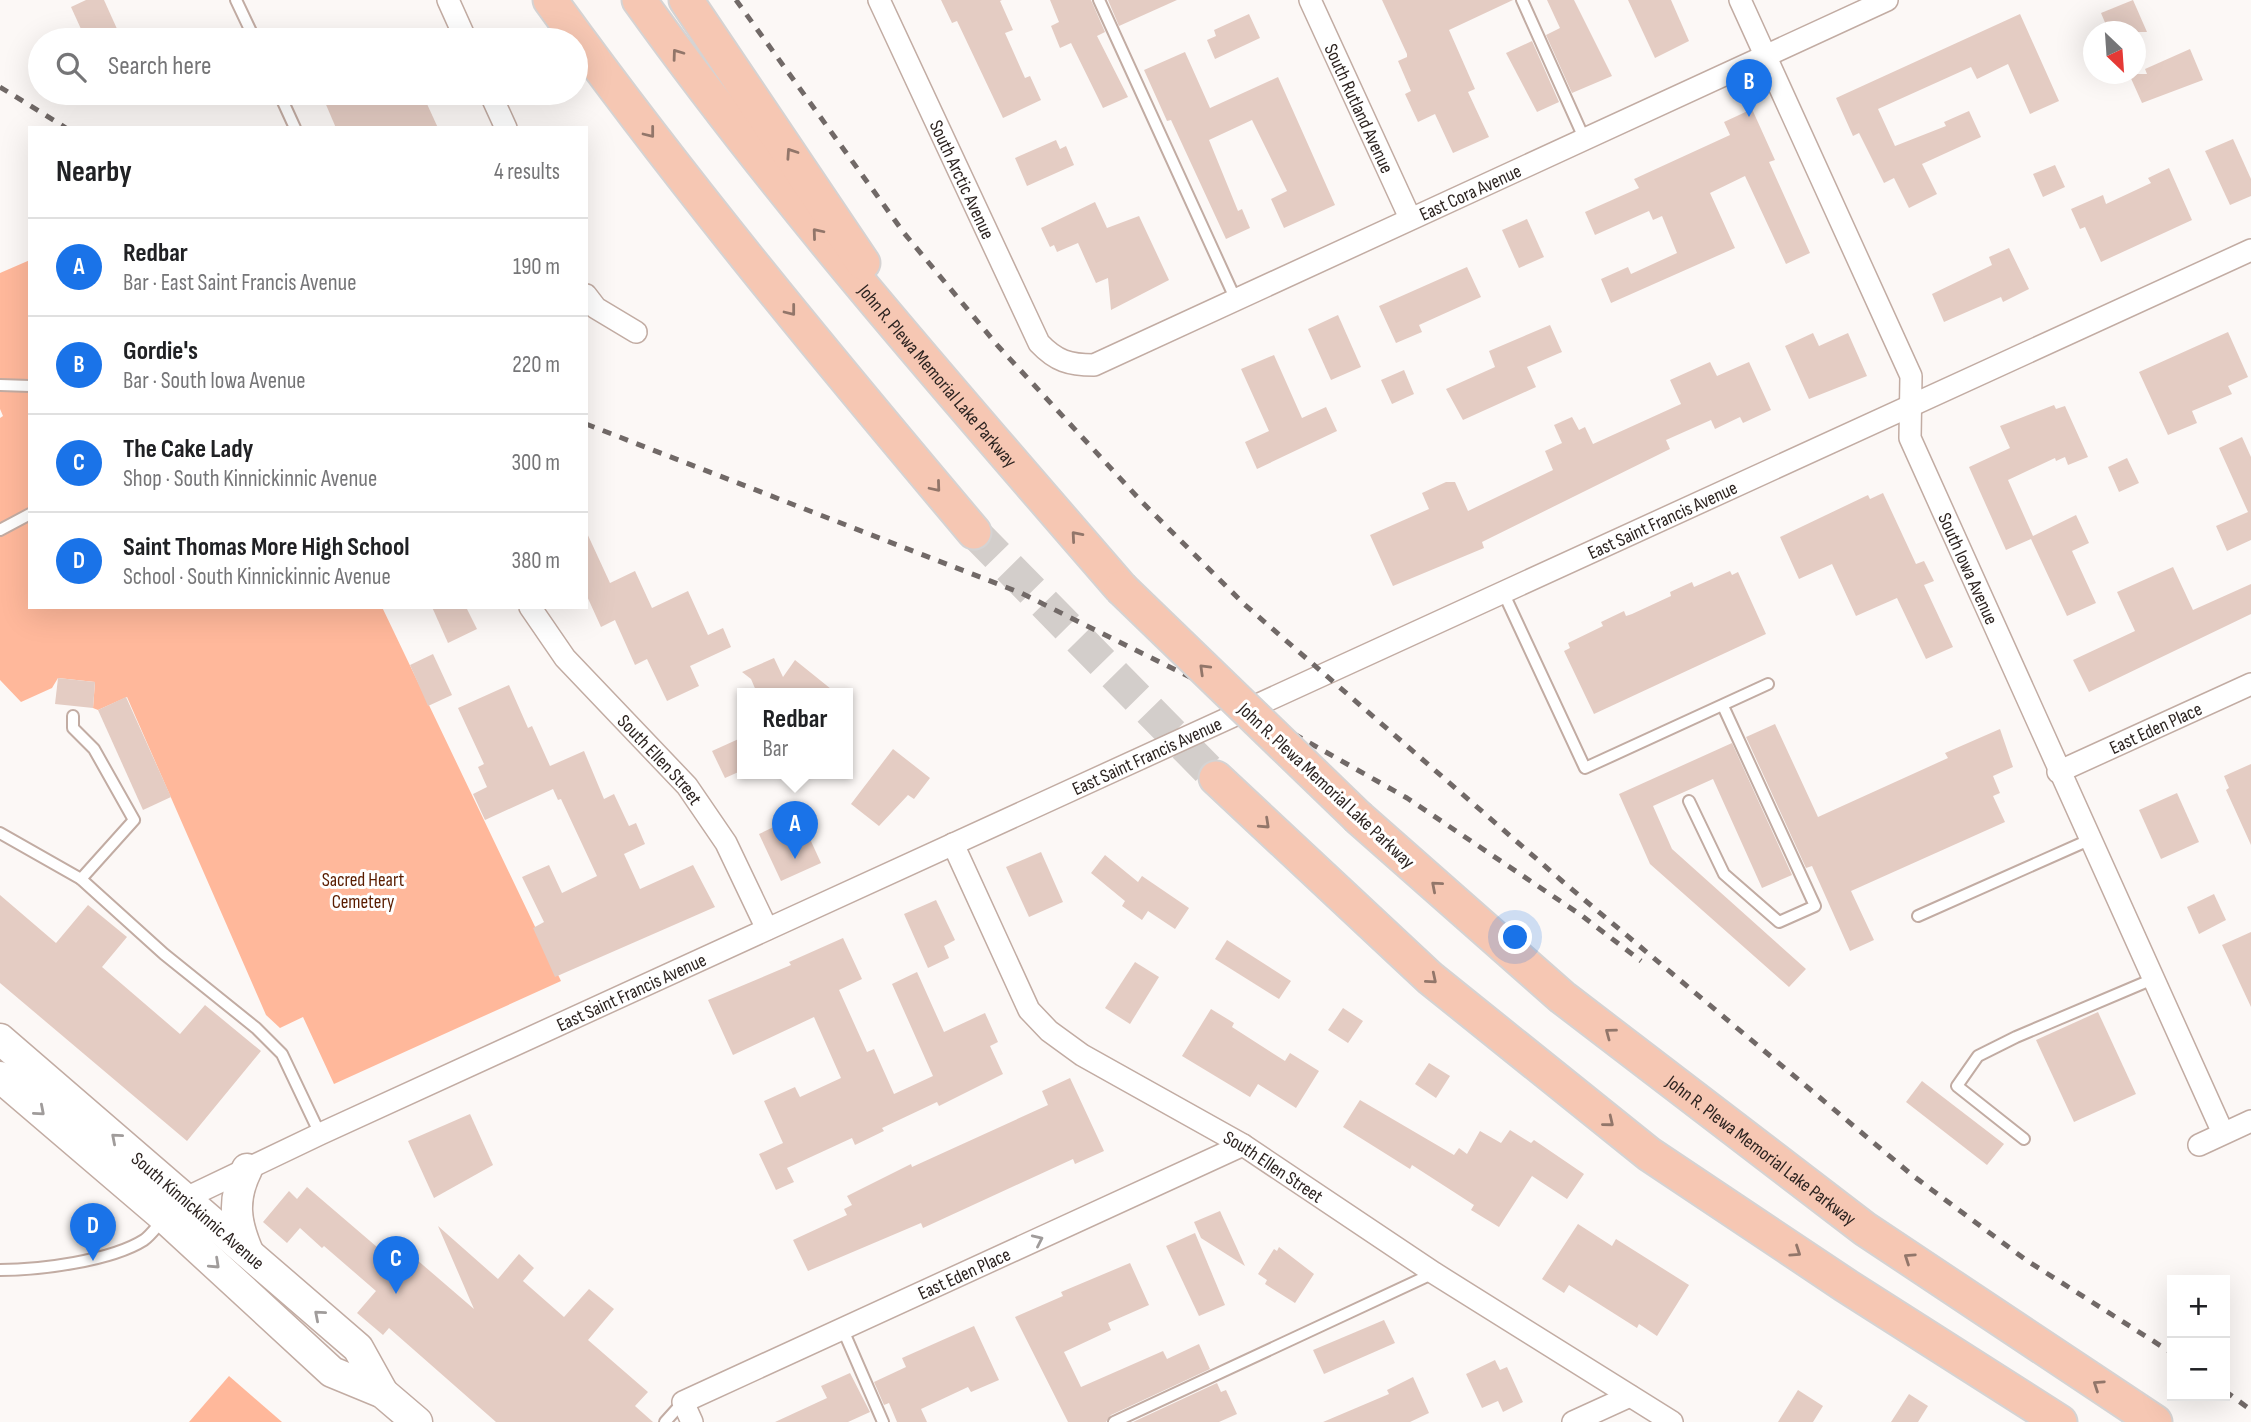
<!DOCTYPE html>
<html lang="en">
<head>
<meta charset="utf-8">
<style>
	body { margin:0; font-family:"Sofia Sans Condensed",sans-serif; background:#f2f2f2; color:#202124 }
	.controls { position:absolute; right:21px; bottom:21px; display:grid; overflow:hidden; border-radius:0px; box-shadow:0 7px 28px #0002 }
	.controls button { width:63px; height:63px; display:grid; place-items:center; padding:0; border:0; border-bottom:2px solid #e0e0e0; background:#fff; color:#202124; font:35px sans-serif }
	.compass { position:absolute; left:2083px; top:21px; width:63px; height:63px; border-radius:50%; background:#fff; box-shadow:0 7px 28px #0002; rotate:155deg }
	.you { position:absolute; left:1516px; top:938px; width:24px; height:24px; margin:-18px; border:5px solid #fff; border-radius:50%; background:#1a73e8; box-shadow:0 0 0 10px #1a73e833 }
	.badge { display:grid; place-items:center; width:46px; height:46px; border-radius:50%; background:#1a73e8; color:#fff; font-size:23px; font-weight:700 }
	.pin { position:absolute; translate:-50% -58px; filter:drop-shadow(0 2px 4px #0008) }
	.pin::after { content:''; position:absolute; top:37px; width:24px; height:21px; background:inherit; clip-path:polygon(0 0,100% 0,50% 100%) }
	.popup { position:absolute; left:737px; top:688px; width:116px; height:91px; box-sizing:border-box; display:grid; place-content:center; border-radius:0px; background:#fff; filter:drop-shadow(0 2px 5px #0005); font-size:23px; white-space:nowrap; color:#757577 }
	.popup b { font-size:26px; color:#202124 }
	.popup::after { content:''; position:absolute; left:50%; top:100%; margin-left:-14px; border:14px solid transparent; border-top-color:#fff }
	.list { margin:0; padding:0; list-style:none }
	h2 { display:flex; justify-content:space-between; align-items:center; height:91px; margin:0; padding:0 28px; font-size:30px }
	h2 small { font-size:23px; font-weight:400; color:#757577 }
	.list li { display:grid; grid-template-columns:46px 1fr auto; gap:21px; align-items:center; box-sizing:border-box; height:98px; padding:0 28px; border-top:2px solid #e0e0e0 }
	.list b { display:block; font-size:26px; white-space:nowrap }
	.list p { margin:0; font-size:23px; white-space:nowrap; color:#757577 }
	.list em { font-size:23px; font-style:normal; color:#757577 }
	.icon { flex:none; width:38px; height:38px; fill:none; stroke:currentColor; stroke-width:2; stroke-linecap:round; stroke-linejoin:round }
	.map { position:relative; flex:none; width:2251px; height:1422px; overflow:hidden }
	.search { position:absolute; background:#fff; box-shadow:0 7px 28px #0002; left:28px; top:28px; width:560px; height:77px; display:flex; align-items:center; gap:18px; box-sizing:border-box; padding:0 24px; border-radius:38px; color:#757577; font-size:26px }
	.panel { position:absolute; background:#fff; box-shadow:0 7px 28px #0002; left:28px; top:126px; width:560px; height:483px; border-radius:0px }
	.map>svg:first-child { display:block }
	.green { fill:#ffb89b }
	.building { fill:#e4ccc3 }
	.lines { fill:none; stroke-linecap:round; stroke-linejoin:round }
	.primary-tunnel { stroke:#d3cecb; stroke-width:33; stroke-dasharray:33 17; stroke-linecap:butt }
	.service-casing { stroke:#c2aca3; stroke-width:14 }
	.minor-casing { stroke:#c2aca3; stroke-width:24 }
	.secondary-casing { stroke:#c2aca3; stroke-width:33 }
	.primary-casing { stroke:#d5d3d3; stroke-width:37 }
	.service { stroke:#fff; stroke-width:10 }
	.minor { stroke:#fff; stroke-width:21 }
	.secondary { stroke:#fff; stroke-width:30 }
	.primary { stroke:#f6c7b3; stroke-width:33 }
	.rail { stroke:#716967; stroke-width:5; stroke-dasharray:9 9; stroke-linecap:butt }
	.primary-bridge-casing { stroke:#d5d3d3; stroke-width:37; stroke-linecap:butt }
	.primary-bridge { stroke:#f6c7b3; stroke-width:33 }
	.oneway { stroke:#92766a }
	.oneway2 { stroke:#a09c9b }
	.labels { text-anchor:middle; stroke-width:6; stroke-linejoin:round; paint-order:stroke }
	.street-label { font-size:19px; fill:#2d2421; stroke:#fff }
	.park-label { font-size:19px; fill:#5a1d00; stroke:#fff }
</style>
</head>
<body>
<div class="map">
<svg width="2251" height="1422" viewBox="0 0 2251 1422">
	<rect width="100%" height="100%" fill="#fcf8f6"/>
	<g class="green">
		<polygon points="30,260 30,607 382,607 561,981 334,1084 303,1017 280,1028 266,1015 127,697 98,710 93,708 95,682 58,678 52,688 21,702 0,680 0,418 3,416 0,409 0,273"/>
		<polygon points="229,1376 282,1422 189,1422"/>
	</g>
	<g class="building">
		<polygon points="86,0 104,0 122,40 86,40 71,7"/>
		<polygon points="941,0 1002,0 1000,1 1013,30 1005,33 1025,78 1030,76 1041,100 1003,118 957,21 952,23"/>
		<polygon points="1050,0 1091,0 1105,32 1097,36 1128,97 1103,108 1071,43 1060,48 1051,26 1059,22"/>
		<polygon points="1108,0 1177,0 1119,26"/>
		<polygon points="1382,0 1513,0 1449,30 1475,89 1468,92 1489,137 1453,153 1435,114 1418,122 1405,94 1411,91 1398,61 1407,57 1407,54"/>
		<polygon points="1547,0 1574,0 1612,76 1572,93 1546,35 1560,28"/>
		<polygon points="1628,0 1671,0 1689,41 1655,58"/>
		<polygon points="2133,0 2147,32 2109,32 2101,13"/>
		<polygon points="1249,14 1260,38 1215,59 1207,40 1216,36 1214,30"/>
		<polygon points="2020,14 2059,101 2030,114 2008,64 1977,79 1971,67 1878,109 1895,146 1946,126 1944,122 1969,111 1981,137 1922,164 1937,194 1909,208 1894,178 1884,183 1859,133 1853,136 1836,98"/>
		<polygon points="1532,41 1559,102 1537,112 1506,53"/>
		<polygon points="2190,49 2203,80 2142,103 2129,74 2147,74 2145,69"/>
		<polygon points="1185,52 1210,108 1278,77 1335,205 1284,228 1271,199 1287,191 1252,120 1209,140 1238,211 1242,209 1250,228 1226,239 1171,120 1167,121 1144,70"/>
		<polygon points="321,93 422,93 438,128 336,128"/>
		<polygon points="1752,109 1775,160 1769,162 1810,253 1786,264 1745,176 1710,193 1735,248 1611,303 1601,279 1628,267 1631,274 1677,253 1662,216 1653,220 1649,211 1595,235 1585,212 1639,188 1634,179 1730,135 1724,122"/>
		<polygon points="2233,139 2251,179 2251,196 2230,205 2205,151"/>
		<polygon points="1056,140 1060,149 1066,146 1074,165 1027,186 1015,158"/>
		<polygon points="2055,165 2065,187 2043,197 2033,174"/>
		<polygon points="2169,168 2192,220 2101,262 2085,227 2080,229 2071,209 2103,195 2106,204 2151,183 2148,178"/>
		<polygon points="1095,202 1107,228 1139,216 1169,280 1111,310 1108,278 1096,283 1078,243 1057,252 1054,245 1050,247 1041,228"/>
		<polygon points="1527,219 1544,257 1519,268 1502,230"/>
		<polygon points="2009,248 2029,289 2003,302 2001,297 1944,322 1932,294 1992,265 1989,257"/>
		<polygon points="1467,267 1481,297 1419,325 1422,332 1396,343 1379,306"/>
		<polygon points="1338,315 1361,367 1331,380 1308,329"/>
		<polygon points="1550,325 1562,352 1527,367 1536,387 1463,420 1446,389 1495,367 1489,351"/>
		<polygon points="2228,332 2248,377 2228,386 2232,394 2192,411 2197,423 2168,435 2139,372"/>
		<polygon points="1813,333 1819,346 1848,333 1867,376 1809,399 1785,346"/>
		<polygon points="1274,355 1302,418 1326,407 1337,431 1257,469 1245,442 1269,431 1241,369"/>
		<polygon points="1710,362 1717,376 1749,362 1771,410 1743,423 1740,417 1715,429 1711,420 1666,440 1670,449 1482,542 1484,548 1393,586 1370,535 1429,509 1422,493 1446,482 1455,482 1468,511 1553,470 1545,451 1562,443 1554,425 1572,417 1579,430 1585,427 1593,444 1681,404 1670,380"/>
		<polygon points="1404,370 1414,394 1392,404 1381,380"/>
		<polygon points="2054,405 2056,409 2065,406 2088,457 2068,465 2065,457 2056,461 2055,458 2008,480 2033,536 2076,515 2089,543 2072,551 2096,603 2067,616 2031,539 2006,550 1969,467 2010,448 2000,426"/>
		<polygon points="2242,437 2251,457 2251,540 2227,551 2216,526 2248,512 2219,448"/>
		<polygon points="2127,458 2139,483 2119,492 2108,467"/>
		<polygon points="1883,493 1916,564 1924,561 1934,581 1924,585 1953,647 1926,659 1897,598 1856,616 1832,564 1799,579 1780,537 1868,495 1870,499"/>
		<polygon points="586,531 610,583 635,571 652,608 688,591 708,635 723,628 731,647 690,666 699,686 667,701 647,659 635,665 615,620 601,627 586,594"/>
		<polygon points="2173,567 2193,610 2251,584 2251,614 2089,692 2073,660 2135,631 2117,592"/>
		<polygon points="1730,571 1732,575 1738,572 1766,634 1594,714 1564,651 1570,648 1568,643 1603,626 1601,622 1624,611 1626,616 1632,614 1671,596 1670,592 1692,582 1694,587"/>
		<polygon points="432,607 466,607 477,629 448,643"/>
		<polygon points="433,654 452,695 428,706 410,665"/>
		<polygon points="774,658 783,677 795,660 836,693 757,693 751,679 742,672"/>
		<polygon points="58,678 95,682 93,708 55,704"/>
		<polygon points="509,685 528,728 532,726 550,766 584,751 604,799 614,794 629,826 636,823 645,844 624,854 640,889 693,865 715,907 555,977 533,928 544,922 522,877 549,865 562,893 597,876 561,799 558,800 553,789 485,820 473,794 487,787 478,767 484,764 458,708"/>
		<polygon points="126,697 171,797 143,810 98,710"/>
		<polygon points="1775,724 1818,817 1948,758 1945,753 2000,729 2013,767 1993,776 2000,793 1993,796 2005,822 1851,891 1874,940 1850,951 1812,866 1806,868 1746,737"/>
		<polygon points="743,737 743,770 725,778 712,751"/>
		<polygon points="1732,743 1792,875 1762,888 1713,779 1653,806 1672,849 1806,969 1789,987 1650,864 1619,794"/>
		<polygon points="893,749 930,778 914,799 908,795 879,826 851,804"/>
		<polygon points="2251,764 2251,845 2226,790 2229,788 2224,776"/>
		<polygon points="2177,793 2199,842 2161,859 2139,810"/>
		<polygon points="799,815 821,863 781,881 759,834"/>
		<polygon points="1041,852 1063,902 1029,917 1006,867"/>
		<polygon points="1105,855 1138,882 1142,876 1189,908 1175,929 1148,911 1142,920 1122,906 1125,901 1091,873"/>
		<polygon points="2214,894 2226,920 2199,934 2187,907"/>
		<polygon points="0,895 56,943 88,905 127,937 102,967 180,1034 205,1005 261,1051 187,1141 0,983"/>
		<polygon points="936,900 955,940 944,946 949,958 928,968 904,914"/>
		<polygon points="2251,932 2251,1007 2222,945"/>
		<polygon points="843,938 862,979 839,990 867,1052 874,1049 894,1094 933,1076 892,984 917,972 944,1032 985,1013 998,1042 990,1046 1003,1074 939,1106 937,1102 882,1128 884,1131 855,1145 852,1138 787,1168 794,1182 776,1190 759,1154 783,1143 764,1101 795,1087 800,1097 841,1078 814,1017 733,1055 708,1000 791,965 789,962"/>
		<polygon points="1227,940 1291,981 1279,999 1215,959"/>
		<polygon points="1135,962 1159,977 1130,1024 1105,1008"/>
		<polygon points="1343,1008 1363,1021 1348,1043 1328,1030"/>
		<polygon points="1211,1009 1234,1023 1232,1027 1285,1061 1290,1053 1319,1071 1296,1108 1258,1084 1250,1097 1182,1056"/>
		<polygon points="2098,1012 2136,1094 2074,1122 2036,1040"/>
		<polygon points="1429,1063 1450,1076 1436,1098 1415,1084"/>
		<polygon points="1070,1078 1104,1151 1075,1164 1073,1159 923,1228 921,1223 808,1271 793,1240 847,1215 844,1209 852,1205 847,1196 911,1164 912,1167 1048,1105 1042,1091"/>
		<polygon points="1922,1081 2004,1144 1987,1165 1906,1102"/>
		<polygon points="1360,1100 1454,1155 1459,1148 1467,1154 1480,1131 1501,1143 1510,1130 1531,1143 1534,1140 1584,1174 1567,1199 1532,1176 1499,1227 1471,1210 1474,1205 1412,1165 1410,1169 1343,1127"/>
		<polygon points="470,1114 493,1165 434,1198 408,1141"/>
		<polygon points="307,1187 398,1265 409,1253 474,1309 438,1226 498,1279 519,1254 534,1268 523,1281 564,1317 589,1289 614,1309 588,1340 648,1392 635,1406 653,1422 496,1422 389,1328 383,1335 357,1313 376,1291 324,1246 322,1248 300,1228 287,1243 263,1222 289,1191 297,1199"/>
		<polygon points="1220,1211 1245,1266 1201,1238 1194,1222"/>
		<polygon points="1578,1224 1612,1246 1616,1239 1689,1285 1657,1336 1639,1324 1637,1328 1569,1285 1564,1293 1542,1279"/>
		<polygon points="1195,1233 1225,1305 1199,1316 1166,1246"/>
		<polygon points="1279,1247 1314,1274 1295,1303 1265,1284 1267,1280 1258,1274 1274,1249 1277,1251"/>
		<polygon points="1130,1263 1149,1305 1108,1323 1111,1330 1064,1352 1081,1387 1163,1351 1167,1359 1199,1344 1210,1369 1111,1415 1106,1422 1068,1422 1015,1317 1063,1296 1061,1292"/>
		<polygon points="1384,1320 1395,1343 1324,1374 1313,1350"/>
		<polygon points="974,1326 999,1380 971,1392 968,1387 921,1409 927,1422 897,1422 889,1403 884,1405 874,1382 906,1367 902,1358"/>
		<polygon points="1495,1360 1500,1370 1507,1367 1523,1402 1503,1412 1498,1401 1482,1408 1466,1374"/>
		<polygon points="850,1373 870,1412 848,1422 775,1422 827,1398 821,1386"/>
		<polygon points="1413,1377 1429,1413 1410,1422 1323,1422 1389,1394 1387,1390"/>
		<polygon points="1217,1383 1221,1392 1226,1390 1237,1414 1219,1422 1133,1422"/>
		<polygon points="1798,1390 1823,1406 1813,1422 1778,1422"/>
		<polygon points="1909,1394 1928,1406 1918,1422 1891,1422"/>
	</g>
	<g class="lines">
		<polyline class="primary-tunnel" points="974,532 1216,778"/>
		<g class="service-casing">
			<g id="service">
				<polyline points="236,0 255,40"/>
				<polyline points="1099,0 1235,298"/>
				<polyline points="1522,0 1584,138"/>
				<polyline points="279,93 295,128"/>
				<polyline points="0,385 30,386"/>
				<polyline points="0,530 30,514"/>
				<polyline points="1503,592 1585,768 1768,684"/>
				<polyline points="73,716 73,728 94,749 134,820 81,879"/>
				<polyline points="1689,801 1724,874 1779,922 1815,906 1723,706"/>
				<polyline points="0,833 81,879 164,954 256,1028 282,1054 320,1134"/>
				<polyline points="1918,916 2089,840"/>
				<polyline points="2024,1139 1957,1086 1978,1056 2016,1037 2153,979"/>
				<path d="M0,1270c39,0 111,-9 144,-30 7,-5 13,-14 19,-20"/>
				<polyline points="843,1330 883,1422"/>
				<polyline points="665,1422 683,1402"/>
				<polyline points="1114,1422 1434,1273"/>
			</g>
		</g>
		<g class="minor-casing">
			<g id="minor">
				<polyline points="448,0 466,40"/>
				<path id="s1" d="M879,0l160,343c17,18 30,22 55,22l793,-365"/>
				<path id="s2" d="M1310,0l100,218"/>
				<path id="s3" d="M1740,0l171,376 -1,62 313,695"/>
				<polyline points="490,93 506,128"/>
				<polyline points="586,295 596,308 636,332"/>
				<path id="s4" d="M530,607l35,51 122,128 39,57 41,86"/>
				<path id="s5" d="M2058,772l193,-88"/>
				<path id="s6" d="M953,844l76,166 20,21 33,24 161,90 191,128 238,149"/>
				<polyline points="2199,1145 2251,1121"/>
				<path id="s7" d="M178,1206l8,-8 134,-64 1931,-884"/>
				<path id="s8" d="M692,1422l-9,-20 560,-257"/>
				<polyline points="1573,1422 1630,1396"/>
			</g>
		</g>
		<g class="secondary-casing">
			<g id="secondary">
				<path id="s9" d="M0,1039l358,309 25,45"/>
				<polyline points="0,1077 165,1218 332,1372 383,1393 417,1422"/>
				<path d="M247,1169c-15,30 -12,53 1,83"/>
			</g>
		</g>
		<g class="primary-casing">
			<g id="primary">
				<path d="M550,0c133,184 278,359 424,532"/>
				<path id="s10" d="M639,0c148,206 316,396 482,588"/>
				<polyline points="686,0 863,263"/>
				<polyline points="1216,778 1430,978 1649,1154 1845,1285 2060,1422"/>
				<path id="s11" d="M1359,818l203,179 303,232 290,193"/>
			</g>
		</g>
		<use href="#service" class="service"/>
		<use href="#minor" class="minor"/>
		<use href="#secondary" class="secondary"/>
		<use href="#primary" class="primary"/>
		<g class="rail">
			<polyline points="736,0 904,233 998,346 1142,502 1244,604 1562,881 1912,1175 2026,1260 2172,1353"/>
			<polyline points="0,87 66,128"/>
			<polyline points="586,424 1021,593 1218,691 1407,798 1581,915 1641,961"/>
			<polyline points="2225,1391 2251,1410"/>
		</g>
		<g class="primary-bridge-casing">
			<polyline id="primary-bridge" points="1121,588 1359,818"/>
		</g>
		<use href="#primary-bridge" class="primary-bridge"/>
	</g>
	<defs><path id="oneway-chevron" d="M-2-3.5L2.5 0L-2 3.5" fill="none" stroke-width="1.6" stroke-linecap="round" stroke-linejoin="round" transform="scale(1.75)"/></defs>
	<g class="oneway">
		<use href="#oneway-chevron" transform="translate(677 54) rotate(-126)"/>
		<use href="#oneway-chevron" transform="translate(650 133) rotate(52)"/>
		<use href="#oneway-chevron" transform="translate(791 153) rotate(-124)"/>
		<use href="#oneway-chevron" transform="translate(817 233) rotate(-130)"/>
		<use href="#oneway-chevron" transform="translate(791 311) rotate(52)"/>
		<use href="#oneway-chevron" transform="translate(936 487) rotate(50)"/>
		<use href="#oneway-chevron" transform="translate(1076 536) rotate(-131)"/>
		<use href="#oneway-chevron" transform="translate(1204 669) rotate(-136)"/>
		<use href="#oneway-chevron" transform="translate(1265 824) rotate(43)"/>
		<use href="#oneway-chevron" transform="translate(1436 886) rotate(-139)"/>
		<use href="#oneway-chevron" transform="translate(1432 979) rotate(40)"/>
		<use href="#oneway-chevron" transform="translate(1610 1033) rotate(-143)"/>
		<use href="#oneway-chevron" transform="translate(1609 1122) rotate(39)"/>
		<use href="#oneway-chevron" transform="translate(1796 1252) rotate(34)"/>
		<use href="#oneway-chevron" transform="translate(1909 1258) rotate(-146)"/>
		<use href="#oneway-chevron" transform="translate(2098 1385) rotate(-146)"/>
	</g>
	<g class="oneway2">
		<use href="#oneway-chevron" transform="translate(40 1111) rotate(41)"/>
		<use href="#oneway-chevron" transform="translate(116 1138) rotate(-139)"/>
		<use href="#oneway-chevron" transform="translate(1038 1240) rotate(-25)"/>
		<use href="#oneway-chevron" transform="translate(215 1264) rotate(43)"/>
		<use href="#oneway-chevron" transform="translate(319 1315) rotate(-139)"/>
	</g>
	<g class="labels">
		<g class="street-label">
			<text dy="7" stroke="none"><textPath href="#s2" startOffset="119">South Rutland Avenue</textPath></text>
			<text dy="7" stroke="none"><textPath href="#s1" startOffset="198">South Arctic Avenue</textPath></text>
			<text dy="7" stroke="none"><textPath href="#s1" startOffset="854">East Cora Avenue</textPath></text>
			<text dy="7" stroke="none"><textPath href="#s10" startOffset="480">John R. Plewa Memorial Lake Parkway</textPath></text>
			<text dy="7" stroke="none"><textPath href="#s7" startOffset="1636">East Saint Francis Avenue</textPath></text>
			<text dy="7" stroke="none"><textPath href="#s3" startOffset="618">South Iowa Avenue</textPath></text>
			<text dy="7" stroke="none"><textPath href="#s5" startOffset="107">East Eden Place</textPath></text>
			<text dy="7" stroke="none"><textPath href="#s7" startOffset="1069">East Saint Francis Avenue</textPath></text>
			<text dy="7" stroke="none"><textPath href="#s4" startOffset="201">South Ellen Street</textPath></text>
			<text transform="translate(1327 785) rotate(43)" y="7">John R. Plewa Memorial Lake Parkway</text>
			<text dy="7" stroke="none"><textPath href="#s7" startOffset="502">East Saint Francis Avenue</textPath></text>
			<text dy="7" stroke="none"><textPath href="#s11" startOffset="522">John R. Plewa Memorial Lake Parkway</textPath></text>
			<text dy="7" stroke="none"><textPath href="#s6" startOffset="474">South Ellen Street</textPath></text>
			<text dy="7" stroke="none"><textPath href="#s9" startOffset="262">South Kinnickinnic Avenue</textPath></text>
			<text dy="7" stroke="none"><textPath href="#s8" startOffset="331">East Eden Place</textPath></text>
		</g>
		<g class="park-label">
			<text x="363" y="886">Sacred Heart<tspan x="363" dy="22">Cemetery</tspan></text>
		</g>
	</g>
</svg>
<div class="controls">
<button>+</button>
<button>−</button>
</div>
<svg class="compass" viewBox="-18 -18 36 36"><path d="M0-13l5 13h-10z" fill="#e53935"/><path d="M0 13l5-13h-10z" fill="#757577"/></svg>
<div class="you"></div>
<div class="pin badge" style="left:795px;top:859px">A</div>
<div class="popup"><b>Redbar</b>Bar</div>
<div class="pin badge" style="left:1749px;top:117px">B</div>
<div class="pin badge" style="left:396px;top:1294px">C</div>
<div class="pin badge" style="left:93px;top:1261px">D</div>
<div class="search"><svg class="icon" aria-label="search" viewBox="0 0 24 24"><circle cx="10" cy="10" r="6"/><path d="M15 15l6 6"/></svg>Search here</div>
<section class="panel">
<h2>Nearby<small>4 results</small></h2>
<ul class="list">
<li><span class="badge">A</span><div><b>Redbar</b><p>Bar · East Saint Francis Avenue</p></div><em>190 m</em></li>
<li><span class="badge">B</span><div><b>Gordie's</b><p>Bar · South Iowa Avenue</p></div><em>220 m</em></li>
<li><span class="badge">C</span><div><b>The Cake Lady</b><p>Shop · South Kinnickinnic Avenue</p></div><em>300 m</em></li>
<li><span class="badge">D</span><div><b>Saint Thomas More High School</b><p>School · South Kinnickinnic Avenue</p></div><em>380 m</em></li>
</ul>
</section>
</div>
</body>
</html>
